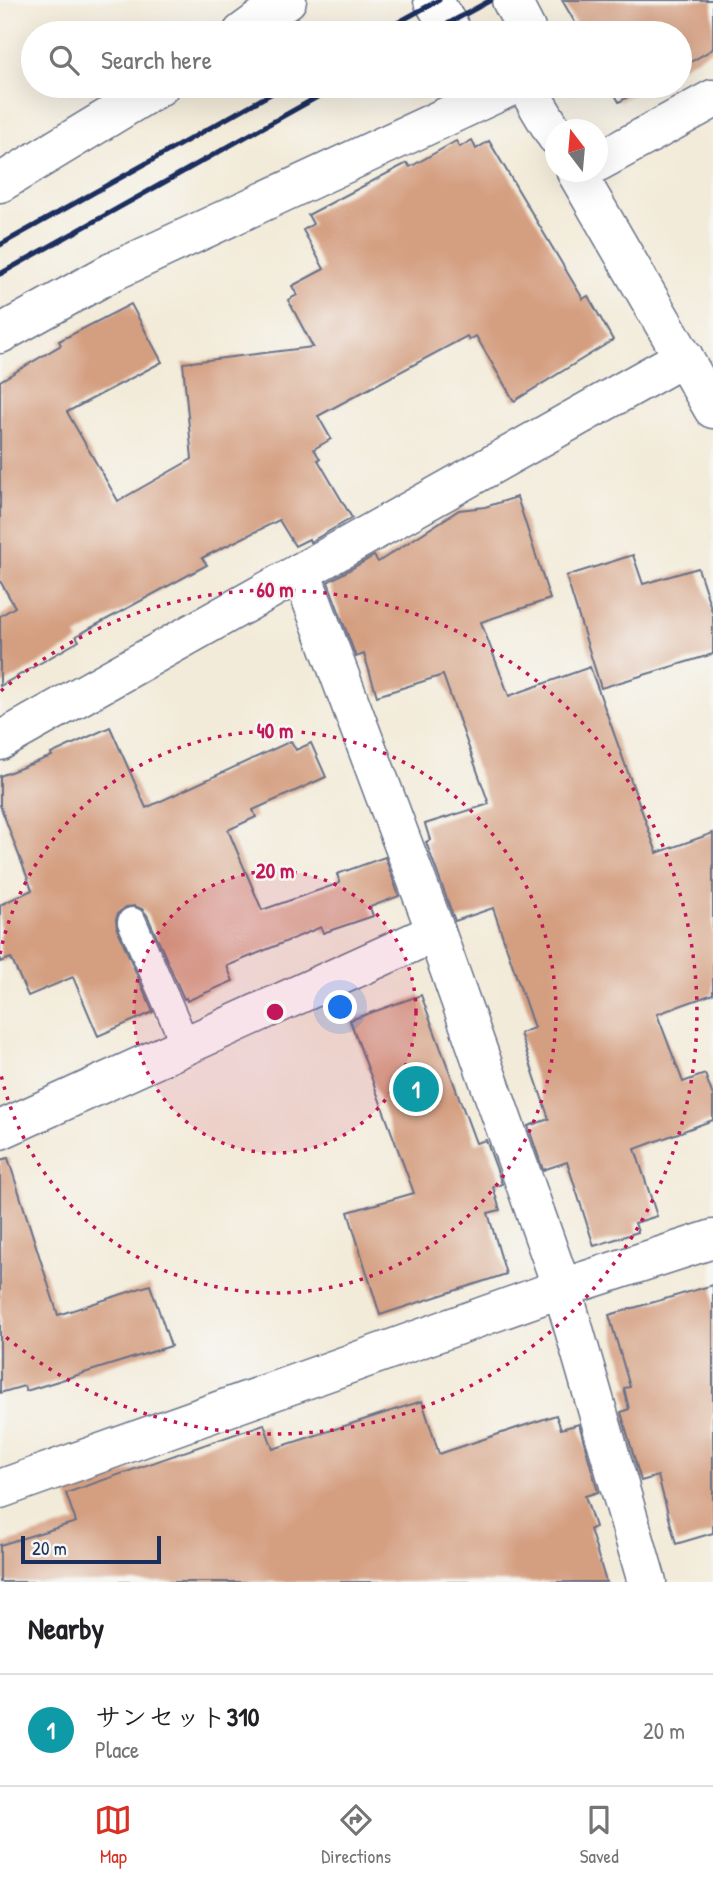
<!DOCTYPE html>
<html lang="en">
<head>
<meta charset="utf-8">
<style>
	body { margin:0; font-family:"Patrick Hand","Klee One",sans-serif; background:#f6f6f6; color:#202124 }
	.compass { position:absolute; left:545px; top:119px; width:63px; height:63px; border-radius:50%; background:#fff; box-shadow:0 7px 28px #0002; rotate:344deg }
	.scale { position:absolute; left:21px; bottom:18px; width:140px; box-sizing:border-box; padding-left:7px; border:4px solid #1b2f5e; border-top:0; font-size:19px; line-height:24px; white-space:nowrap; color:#1b2f5e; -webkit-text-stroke:5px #f6f6f2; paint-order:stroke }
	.you { position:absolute; left:341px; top:1008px; width:24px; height:24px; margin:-18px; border:5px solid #fff; border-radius:50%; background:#1a73e8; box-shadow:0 0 0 10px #1a73e833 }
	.badge { display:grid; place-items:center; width:46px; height:46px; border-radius:50%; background:#d93025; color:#fff; font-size:23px; font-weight:700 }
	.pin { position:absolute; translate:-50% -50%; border:4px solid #fff; box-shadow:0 2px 7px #0006 }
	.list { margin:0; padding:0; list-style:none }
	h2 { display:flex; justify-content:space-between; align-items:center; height:91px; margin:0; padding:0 28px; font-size:30px }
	h2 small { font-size:23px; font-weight:400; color:#757577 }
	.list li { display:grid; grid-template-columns:46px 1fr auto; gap:21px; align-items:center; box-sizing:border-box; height:112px; padding:0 28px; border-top:2px solid #e0e0e0 }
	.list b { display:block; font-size:26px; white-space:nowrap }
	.list p { margin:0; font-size:23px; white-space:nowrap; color:#757577 }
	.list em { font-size:23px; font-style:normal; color:#757577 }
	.icon { flex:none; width:38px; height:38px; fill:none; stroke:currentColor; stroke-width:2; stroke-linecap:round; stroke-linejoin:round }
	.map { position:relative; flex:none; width:713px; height:1582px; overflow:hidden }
	.search { position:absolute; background:#fff; box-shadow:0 7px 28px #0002; left:21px; right:21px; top:21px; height:77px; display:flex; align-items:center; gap:18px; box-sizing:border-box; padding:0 24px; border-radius:38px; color:#757577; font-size:26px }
	.sheet { height:203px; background:#fff }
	nav { display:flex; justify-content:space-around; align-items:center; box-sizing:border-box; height:98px; border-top:2px solid #e0e0e0; background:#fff; font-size:19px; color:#757577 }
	nav a { display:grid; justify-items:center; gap:4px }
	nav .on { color:#d93025 }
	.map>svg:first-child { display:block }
	.building { fill:#d49e80 }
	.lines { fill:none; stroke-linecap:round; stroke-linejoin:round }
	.lane-casing { stroke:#677189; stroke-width:31 }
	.street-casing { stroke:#677189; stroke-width:41 }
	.secondary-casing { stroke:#677189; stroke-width:41 }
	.lane { stroke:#fff; stroke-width:28 }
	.street { stroke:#fff; stroke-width:38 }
	.secondary { stroke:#fff; stroke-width:38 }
	.rail { stroke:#1b2f5e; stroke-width:5 }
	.ring { fill:none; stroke:#c2185b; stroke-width:3.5; stroke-dasharray:3.5 7 }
	.centre { fill:#c2185b; stroke:#f6f6f2; stroke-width:3.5 }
	.ring-label { font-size:21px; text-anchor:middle; font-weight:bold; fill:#c2185b; stroke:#f6f6f2; stroke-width:5; stroke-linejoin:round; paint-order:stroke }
</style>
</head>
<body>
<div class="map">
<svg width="713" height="1582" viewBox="0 0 713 1582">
	<rect width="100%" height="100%" fill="#f6f6f2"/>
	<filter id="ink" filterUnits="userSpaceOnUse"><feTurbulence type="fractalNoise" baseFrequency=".0143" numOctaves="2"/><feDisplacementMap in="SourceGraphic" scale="14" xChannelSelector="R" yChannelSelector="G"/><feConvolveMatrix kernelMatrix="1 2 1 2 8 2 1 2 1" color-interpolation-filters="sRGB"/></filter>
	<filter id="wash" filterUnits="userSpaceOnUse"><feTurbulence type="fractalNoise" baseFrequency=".00686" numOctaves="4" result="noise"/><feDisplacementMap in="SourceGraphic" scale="28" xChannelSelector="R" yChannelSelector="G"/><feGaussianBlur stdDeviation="1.57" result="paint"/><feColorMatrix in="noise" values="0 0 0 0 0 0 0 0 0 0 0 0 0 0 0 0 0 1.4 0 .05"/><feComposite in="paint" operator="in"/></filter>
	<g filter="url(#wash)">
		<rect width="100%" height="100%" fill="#f3ebd9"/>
		<g id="blocks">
			<g class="building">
				<polygon points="562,0 713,0 713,49 680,68 680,33 581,33"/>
				<polygon points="610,86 648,86 619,102"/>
				<polygon points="472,140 476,149 489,141 583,299 588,296 613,340 514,401 476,336 469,340 467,336 318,416 331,439 314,449 320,459 318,460 352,518 310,542 309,539 295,546 279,520 202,558 207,565 76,636 79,641 0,686 0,616 15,607 0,581 0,381 61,345 59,341 131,304 162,362 67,412 118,501 192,459 183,363 313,347 288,300 297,295 292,286 324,269 303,230 313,224 308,215 407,163 410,167 456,141 460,147"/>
				<polygon points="517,497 550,599 481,622 509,696 590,667 657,853 713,833 713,994 657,1014 683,1082 705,1074 713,1096 713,1120 635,1149 657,1216 635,1223 638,1232 594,1246 567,1162 543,1170 528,1126 549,1119 520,1033 534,1028 493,908 455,921 426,842 430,840 425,824 489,804 443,675 377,696 364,654 356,657 328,582 374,556 378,562 459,510 485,507"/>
				<polygon points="633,555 643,584 698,568 713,614 713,654 601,688 566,576"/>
				<polygon points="110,727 146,808 291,741 296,750 311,743 326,777 253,810 256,817 228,830 262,910 340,883 337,874 385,857 399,896 370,907 373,916 323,933 321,927 227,966 233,981 187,1001 186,998 184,999 147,915 142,909 135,906 126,907 118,913 116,919 117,928 153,1012 98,1036 73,977 28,996 11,958 0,962 0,905 32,890 0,805 0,776 52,756 51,754"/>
				<polygon points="421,995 476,1143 486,1140 502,1184 493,1187 500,1210 488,1213 506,1274 380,1315 348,1212 414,1193 350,1020"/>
				<polygon points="8,1158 58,1315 150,1285 171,1346 26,1391 24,1386 0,1393 0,1160"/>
				<polygon points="713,1285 713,1533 676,1544 658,1476 641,1481 621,1412 629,1409 624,1388 630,1387 609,1315"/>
				<polygon points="422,1401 439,1454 556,1415 561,1429 579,1424 598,1492 585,1496 595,1527 590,1529 606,1582 0,1582 0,1545 76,1522 66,1493 264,1424 273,1449"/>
			</g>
		</g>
	</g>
	<g filter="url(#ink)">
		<use href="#blocks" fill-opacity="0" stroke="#677189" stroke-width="2"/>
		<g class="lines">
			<g class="lane-casing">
				<polyline id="lane" points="132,922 186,1046"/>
			</g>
			<g class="street-casing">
				<g id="street">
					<polyline points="433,0 453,33"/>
					<polyline points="511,0 526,29 526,33"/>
					<polyline points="242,33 287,0"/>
					<polyline points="598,162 713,99"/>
					<polyline points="0,183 160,86"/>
					<polyline points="0,334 112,272 512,86"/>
					<polyline points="301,572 436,932 562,1288 647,1582"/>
					<polyline points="0,741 684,357"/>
					<polyline points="0,1130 436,932"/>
					<polyline points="0,1489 562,1288 713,1239"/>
				</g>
			</g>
			<g class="secondary-casing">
				<g id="secondary">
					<polyline points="526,86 556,136"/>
					<polyline points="576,172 713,409"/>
				</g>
			</g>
			<use href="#lane" class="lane"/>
			<use href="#street" class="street"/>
			<use href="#secondary" class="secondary"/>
			<g class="rail">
				<polyline points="379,33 439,0"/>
				<polyline points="431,33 491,0"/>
				<polyline points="0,245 285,86"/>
				<polyline points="0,274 337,86"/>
			</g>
		</g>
	</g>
	<circle cx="275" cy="1012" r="141" fill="#c2185b" fill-opacity=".12"/>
	<g class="ring">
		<circle cx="275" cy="1012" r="141"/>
		<path d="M0 954A281 281 0 1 1 0 1070"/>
		<path d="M1 691A422 422 0 1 1 1 1333"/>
	</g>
	<circle cx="275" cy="1012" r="10" class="centre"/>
	<g class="ring-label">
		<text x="275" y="597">60 m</text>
		<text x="275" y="738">40 m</text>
		<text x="275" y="878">20 m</text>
	</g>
</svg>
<svg class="compass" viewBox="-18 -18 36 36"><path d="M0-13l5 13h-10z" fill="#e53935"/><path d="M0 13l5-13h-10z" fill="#757577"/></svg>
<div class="scale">20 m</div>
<div class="you"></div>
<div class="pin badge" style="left:416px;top:1089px;background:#0f9aa8">1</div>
<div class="search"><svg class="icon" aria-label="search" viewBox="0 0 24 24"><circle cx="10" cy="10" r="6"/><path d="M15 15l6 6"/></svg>Search here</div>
</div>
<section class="sheet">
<h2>Nearby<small></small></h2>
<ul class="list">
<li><span class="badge" style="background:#0f9aa8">1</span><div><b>サンセット310</b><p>Place</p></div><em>20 m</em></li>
</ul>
</section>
<nav>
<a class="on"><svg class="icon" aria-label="map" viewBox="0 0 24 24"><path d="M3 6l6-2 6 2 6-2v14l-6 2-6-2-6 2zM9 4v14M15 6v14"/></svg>Map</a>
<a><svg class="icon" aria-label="directions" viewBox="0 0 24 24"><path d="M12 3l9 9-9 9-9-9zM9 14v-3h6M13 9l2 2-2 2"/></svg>Directions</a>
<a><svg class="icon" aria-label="saved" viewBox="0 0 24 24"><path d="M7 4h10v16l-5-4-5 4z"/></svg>Saved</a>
</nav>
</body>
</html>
